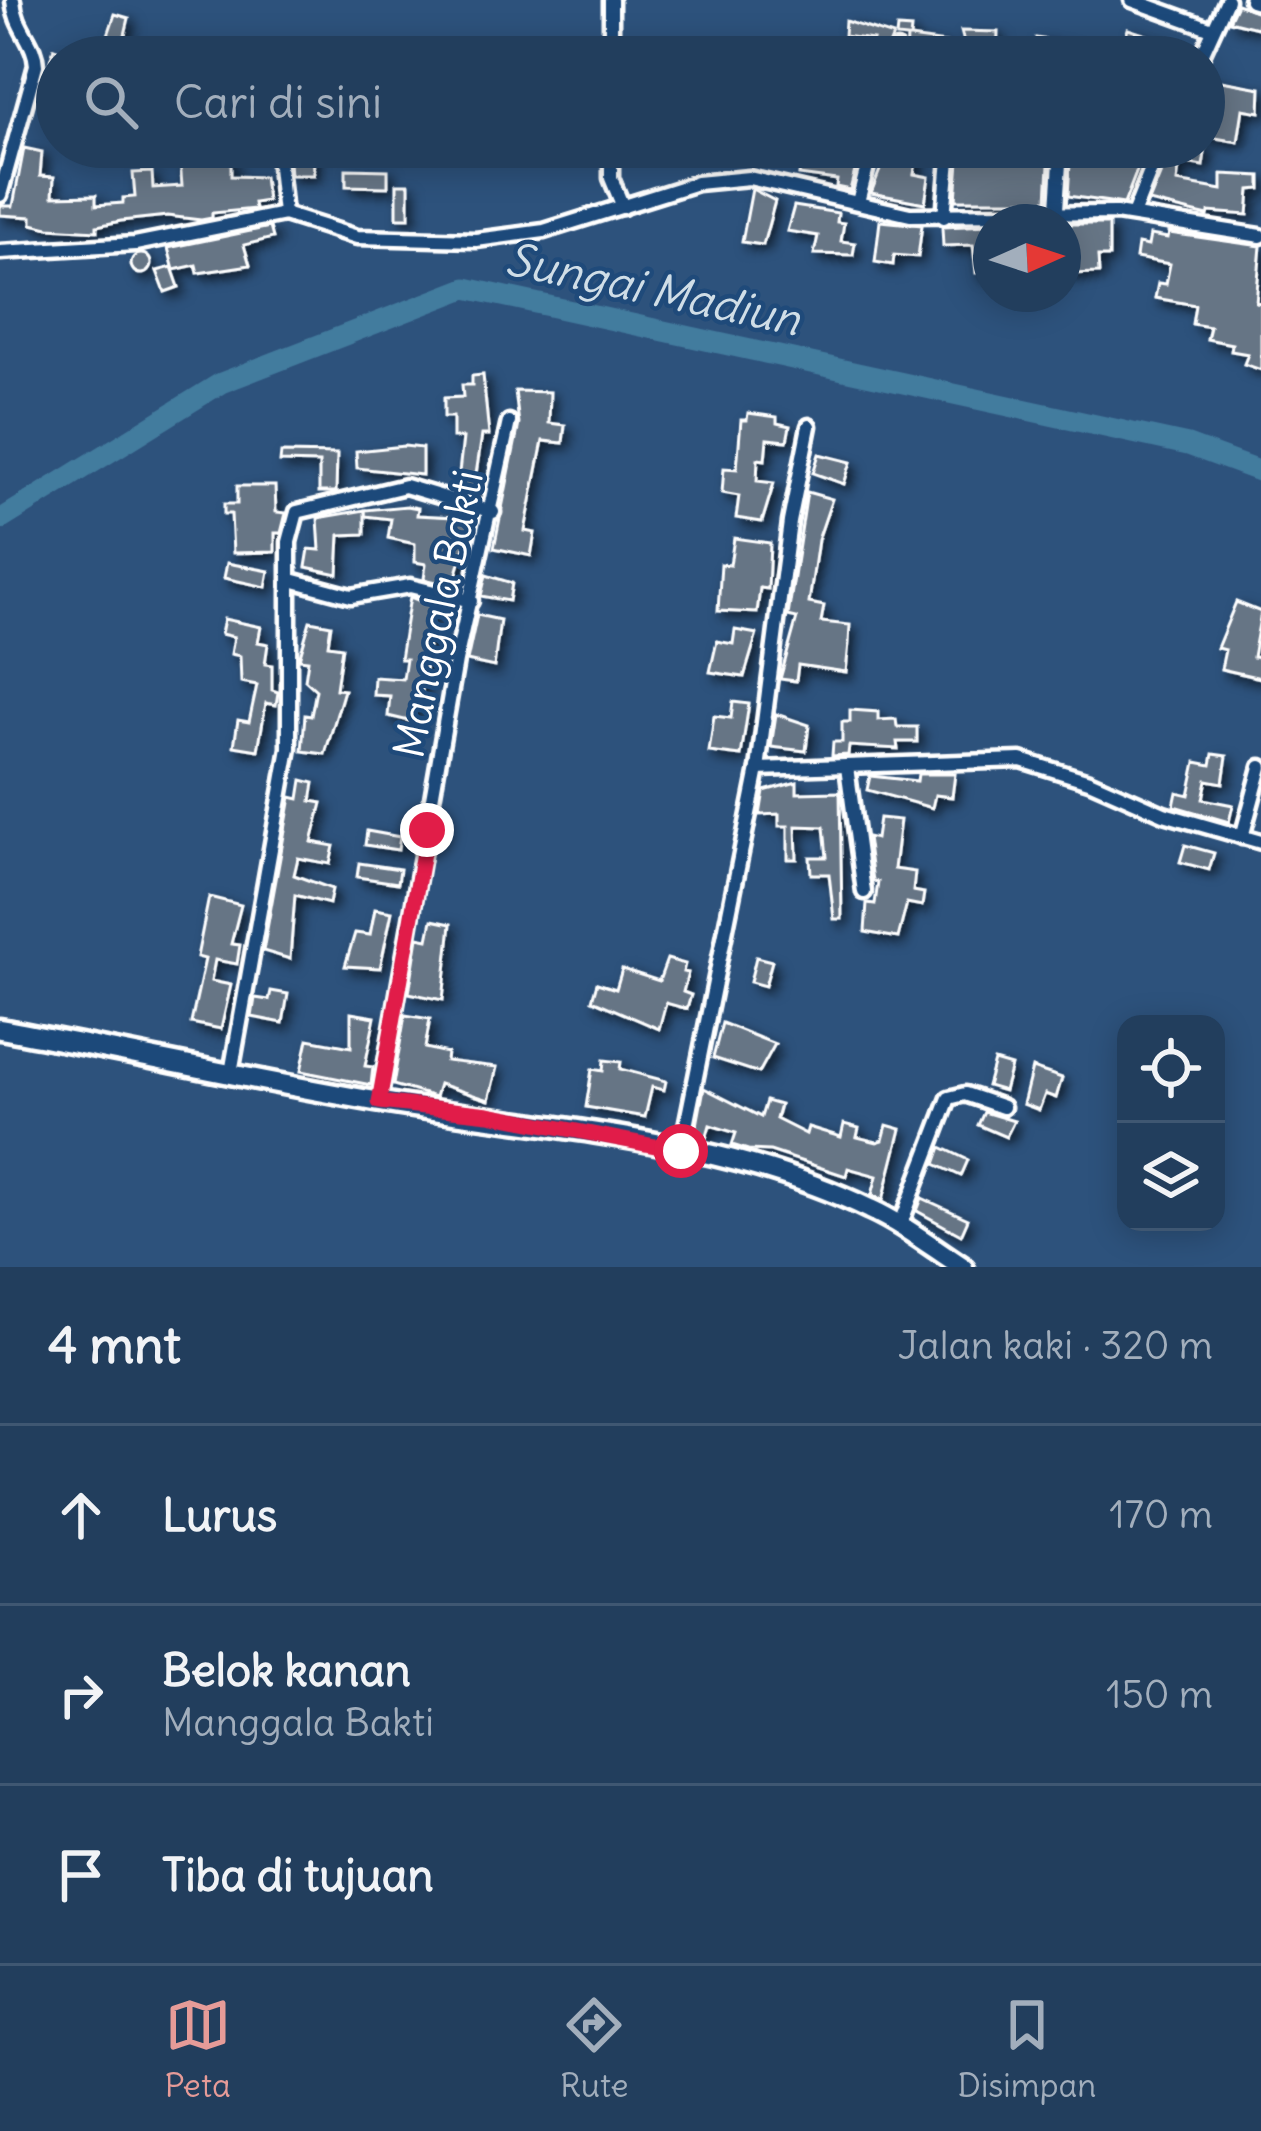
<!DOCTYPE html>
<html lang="id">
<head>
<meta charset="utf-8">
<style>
	body { margin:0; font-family:Delius,sans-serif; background:#2a4563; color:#f1f3f6 }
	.controls { position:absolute; right:36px; bottom:36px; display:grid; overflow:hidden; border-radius:24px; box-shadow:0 6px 30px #0003 }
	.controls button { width:108px; height:108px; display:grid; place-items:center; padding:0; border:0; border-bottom:3px solid #3f5772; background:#223e5d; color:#f1f3f6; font:60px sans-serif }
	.compass { position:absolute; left:973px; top:204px; width:108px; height:108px; border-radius:50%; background:#223e5d; box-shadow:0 6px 30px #0003; rotate:87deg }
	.stop { position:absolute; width:36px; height:36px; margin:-27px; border:9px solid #e11d48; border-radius:50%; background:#fff }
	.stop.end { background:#e11d48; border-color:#fff; box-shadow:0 3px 12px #0008 }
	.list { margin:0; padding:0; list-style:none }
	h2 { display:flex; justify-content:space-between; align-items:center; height:156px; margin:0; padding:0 48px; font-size:51px }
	h2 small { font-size:39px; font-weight:400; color:#a2aebc }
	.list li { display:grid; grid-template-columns:78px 1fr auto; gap:36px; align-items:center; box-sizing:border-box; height:180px; padding:0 48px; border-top:3px solid #3f5772 }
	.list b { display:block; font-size:45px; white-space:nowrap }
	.list p { margin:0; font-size:39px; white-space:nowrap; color:#a2aebc }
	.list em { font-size:39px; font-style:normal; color:#a2aebc }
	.icon { flex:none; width:66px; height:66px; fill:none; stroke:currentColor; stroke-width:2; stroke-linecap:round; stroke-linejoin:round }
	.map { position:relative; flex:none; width:1261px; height:1267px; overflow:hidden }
	.search { position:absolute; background:#223e5d; box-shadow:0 6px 30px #0003; left:36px; right:36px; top:36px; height:132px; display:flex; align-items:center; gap:30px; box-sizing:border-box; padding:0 42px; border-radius:66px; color:#a2aebc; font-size:45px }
	.sheet { height:696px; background:#223e5d }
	nav { display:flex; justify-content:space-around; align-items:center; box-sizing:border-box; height:168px; border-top:3px solid #3f5772; background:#223e5d; font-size:33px; color:#a2aebc }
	nav a { display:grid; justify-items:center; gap:6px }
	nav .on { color:#e69b98 }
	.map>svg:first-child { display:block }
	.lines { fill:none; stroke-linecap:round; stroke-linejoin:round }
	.river { stroke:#437b9e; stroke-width:21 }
	.building { fill:#667485; stroke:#fff; stroke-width:3; filter:url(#shadow) }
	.street-casing { stroke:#fff; stroke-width:21 }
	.secondary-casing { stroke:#fff; stroke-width:27 }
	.street { stroke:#1f4a7a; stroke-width:12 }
	.secondary { stroke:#1f4a7a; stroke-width:18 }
	.route { stroke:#e11d48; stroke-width:15 }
	.labels { text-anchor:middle; stroke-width:9; stroke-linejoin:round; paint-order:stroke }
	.street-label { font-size:42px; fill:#fff; stroke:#1f4a7a }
	.water-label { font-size:45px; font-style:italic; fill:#d0dee7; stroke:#1f4a7a }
</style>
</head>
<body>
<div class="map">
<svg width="1261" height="1267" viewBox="0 0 1261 1267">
	<defs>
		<filter id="shadow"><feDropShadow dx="5.5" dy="5.5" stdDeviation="6" flood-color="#0009"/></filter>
	</defs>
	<rect width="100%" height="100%" fill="#2d527c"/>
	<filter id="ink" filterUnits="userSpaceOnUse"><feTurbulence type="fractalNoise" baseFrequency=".00833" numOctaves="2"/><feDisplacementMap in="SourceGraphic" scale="24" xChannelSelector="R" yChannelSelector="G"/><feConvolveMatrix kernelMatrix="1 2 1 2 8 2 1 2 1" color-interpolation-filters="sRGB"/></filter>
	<g filter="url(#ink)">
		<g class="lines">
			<polyline class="river" points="0,520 221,383 466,288 1188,445 1261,472"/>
		</g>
		<g class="building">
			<polygon points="1237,4 1261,13 1257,28 1229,21"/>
			<polygon points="115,14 129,18 123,43 107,38"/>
			<polygon points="845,21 893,36 885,55 870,51 873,40 844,36"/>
			<polygon points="897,28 911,29 910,38 946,43 945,57 906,57 907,38 896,37"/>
			<polygon points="1128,29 1175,44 1171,57 1132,57 1135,48 1123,45"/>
			<polygon points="961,31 998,32 997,57 968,57"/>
			<polygon points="1036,38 1073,44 1071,57 1034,57"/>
			<polygon points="54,48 57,49 54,92 41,89"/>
			<polygon points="1204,78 1261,88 1260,112 1243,109 1238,142 1204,136"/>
			<polygon points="288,147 313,147 314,175 290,175"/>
			<polygon points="803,147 861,147 850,190 836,187 837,180 799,175"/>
			<polygon points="889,147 919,147 914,174 929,177 925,203 871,193"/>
			<polygon points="972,147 1050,147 1047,200 956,200 960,148"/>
			<polygon points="1071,147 1146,147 1124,204 1068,196"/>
			<polygon points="1182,147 1206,147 1203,166 1180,162 1177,182 1222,190 1222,174 1261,176 1261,189 1250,190 1248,215 1209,212 1208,216 1149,202 1168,156 1180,158"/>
			<polygon points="24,148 42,152 40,176 54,177 53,196 96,195 96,205 123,203 123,198 135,197 133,173 152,172 153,188 182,186 180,160 231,157 231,176 264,177 267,201 254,203 255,209 212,213 212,218 201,220 167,216 121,221 97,226 97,231 49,228 32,224 32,217 0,215 0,206 13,206"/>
			<polygon points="346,169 388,170 388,187 346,186"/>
			<rect x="397" y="184" width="12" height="34"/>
			<polygon points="752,189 775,201 763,245 742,242"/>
			<polygon points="794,206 838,213 837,222 844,223 841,241 855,243 853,255 814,254 818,236 787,231"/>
			<polygon points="880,221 922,225 918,257 894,255 893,265 875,262"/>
			<polygon points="1069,224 1109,224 1109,257 1098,257 1099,273 1068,274"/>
			<polygon points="991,225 991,272 976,273 973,245 943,246 942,227"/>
			<polygon points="270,227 273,238 244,245 250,265 198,273 196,265 174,270 168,248"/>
			<polygon points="1169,233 1261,246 1256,302 1261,303 1261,370 1244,364 1248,354 1231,351 1232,344 1207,339 1210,327 1192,324 1195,305 1155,298 1158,283 1166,284 1170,264 1136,258 1138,244 1148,246 1150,235 1168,238"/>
			<circle cx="141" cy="264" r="10"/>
			<polygon points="172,267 179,287 165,292 157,271"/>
			<polygon points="483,375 489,435 482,435 473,494 467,493 457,490 463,438 453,438 453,417 444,417 444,398 463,397 462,385 472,385 472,376"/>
			<polygon points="515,391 550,392 549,423 565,425 563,443 543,441 525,531 535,533 531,556 494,548 519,424"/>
			<polygon points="748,413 777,417 777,423 790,426 787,441 767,439 765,460 758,459 757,481 774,483 762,522 736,518 739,496 722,493 724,468 737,469 741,420 747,420"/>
			<polygon points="404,446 422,448 422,475 357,468 356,451"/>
			<polygon points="281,453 337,454 336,492 319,492 319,463 280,462"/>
			<polygon points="819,454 851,462 844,484 813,473"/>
			<polygon points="237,486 275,486 276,512 286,513 281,533 275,533 275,552 233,553 231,514 224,514 224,504 237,504"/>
			<polygon points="807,492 832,499 818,540 809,603 824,606 821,622 850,625 849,643 846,672 798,665 796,681 780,679 797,618 788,616"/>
			<polygon points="407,506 418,508 417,515 474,518 453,586 424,579 426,564 415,562 415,544 388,538 391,519 365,516 365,510"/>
			<polygon points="365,510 365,534 340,535 338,574 306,567 309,549 320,550 318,518"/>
			<polygon points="734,538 770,543 768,589 760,588 757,613 718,611 721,564 730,565"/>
			<polygon points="227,563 269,571 266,587 224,578"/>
			<polygon points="486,575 512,583 509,601 481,596"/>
			<polygon points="410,597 433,606 424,681 421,696 416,696 413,722 388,716 390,696 373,695 374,677 403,679 406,659 400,659"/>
			<polygon points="1236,602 1261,612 1253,657 1261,658 1261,678 1221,669 1225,650 1217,648"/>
			<polygon points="477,615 500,620 494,667 467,661"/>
			<polygon points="224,619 261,627 258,642 268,644 265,664 272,665 272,690 278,692 276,705 266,703 258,750 234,746 238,720 249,722 257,685 241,682 240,656 231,654 234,637 221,634"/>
			<polygon points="310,621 331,625 328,645 342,647 336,689 344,690 325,754 302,751 305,715 311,716 316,690 305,680 308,660 299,659"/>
			<polygon points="735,630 757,634 744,677 710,672 717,641 733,644"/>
			<polygon points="733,702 749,704 741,756 709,752 714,716 731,718"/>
			<polygon points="850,710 878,712 878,720 896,719 897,727 917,727 917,742 897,742 898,749 849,746 848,755 832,756 833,742 842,742 842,722 850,722"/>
			<polygon points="776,714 809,725 806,751 771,747"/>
			<polygon points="1213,754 1227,756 1223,783 1207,780 1203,799 1233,805 1229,822 1174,806 1177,792 1189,795 1196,762 1211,765"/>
			<polygon points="918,774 955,774 952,797 935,795 932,808 867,790 870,776 917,781"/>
			<polygon points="302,780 314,783 311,801 322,803 312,842 334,846 330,864 298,858 294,875 332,889 329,904 295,895 290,959 263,951 291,797 299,799"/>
			<polygon points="797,782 797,793 840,792 842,919 834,919 829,874 811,874 810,857 827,857 824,827 796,826 797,859 788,859 788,826 779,826 779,814 760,815 764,791"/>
			<polygon points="879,818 900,820 894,869 915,872 913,891 924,893 922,906 907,903 898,938 865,932 867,903 875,904 878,882 873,881 867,837 876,839"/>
			<polygon points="367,831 400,837 398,850 365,845"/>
			<polygon points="1185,845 1214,853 1209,870 1180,862"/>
			<polygon points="359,863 400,869 398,883 357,877"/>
			<polygon points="209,897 241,905 231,944 240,945 237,964 215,960 211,981 231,985 221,1029 191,1023 205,959 197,957"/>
			<polygon points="375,909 392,912 380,968 345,966 355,933 370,935"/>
			<polygon points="432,920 451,924 443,1000 409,993 418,937 428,939"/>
			<polygon points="756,957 772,961 765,986 750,982"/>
			<polygon points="667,959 685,964 683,972 688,973 683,992 691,995 687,1009 666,1003 659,1029 592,1000 597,983 616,989 622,969 659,981"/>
			<polygon points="271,991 288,994 283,1023 252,1017 255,998 269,1000"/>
			<polygon points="351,1013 375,1017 365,1066 373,1067 371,1085 301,1071 308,1039 351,1047"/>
			<polygon points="405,1015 430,1019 425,1048 447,1053 446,1061 497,1067 489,1100 439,1084 435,1097 393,1085"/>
			<polygon points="722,1023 775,1044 759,1073 713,1058"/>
			<polygon points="604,1060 621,1062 620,1069 666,1081 664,1090 652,1087 645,1117 586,1107 592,1069 603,1071"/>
			<polygon points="994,1061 1011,1066 1004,1091 987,1086"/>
			<polygon points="1032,1068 1062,1078 1056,1098 1045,1094 1039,1110 1023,1104"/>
			<polygon points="704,1088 761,1117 766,1101 780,1105 776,1119 806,1134 808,1127 841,1137 844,1124 859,1128 857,1137 877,1142 883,1140 887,1125 901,1129 883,1200 872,1195 877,1176 848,1168 846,1176 770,1151 748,1150 732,1145 736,1133 710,1125 706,1139 695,1136"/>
			<polygon points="984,1112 1014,1121 1006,1137 978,1125"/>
			<polygon points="941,1147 968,1160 961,1176 935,1164"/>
			<polygon points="922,1198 968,1219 961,1235 917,1211"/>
		</g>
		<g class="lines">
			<g class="street-casing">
				<g id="street">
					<polyline points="611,0 611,57"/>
					<polyline points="1132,0 1212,29"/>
					<polyline points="1251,0 1261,3"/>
					<polyline points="895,57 897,50"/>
					<polyline points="957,57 957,53"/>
					<polyline points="1201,57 1227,0"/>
					<polyline points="277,147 284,214"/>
					<polyline points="611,147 611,178 623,207"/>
					<path d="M0,195l36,-130c-1,-24 -21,-36 -23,-65"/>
					<polyline points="858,202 872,147"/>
					<polyline points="1057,209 1061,147"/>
					<polyline points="1133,215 1160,147"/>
					<polyline points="944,217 950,147"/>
					<polyline points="0,252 135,244 284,214 357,237 476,240 544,231 697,183 749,178 910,215 1116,213 1261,236"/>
					<polyline points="291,580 351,596 410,586 471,601"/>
					<polyline points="847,767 864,892"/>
					<polyline points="758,769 1021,760 1089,781 1164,814 1261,842"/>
					<polyline points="1242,837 1261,767"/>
					<polyline points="231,1073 289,748 289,542 297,512 405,486 493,512"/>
					<polyline points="379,1102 456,661 509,422"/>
					<polyline points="681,1151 758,769 790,522 809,426"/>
					<polyline points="900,1226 949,1098 965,1094 1003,1107"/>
				</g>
			</g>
			<g class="secondary-casing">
				<path id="secondary" d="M0,1029c125,22 249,51 375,72 165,28 342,34 495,108 33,15 62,38 93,58"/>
			</g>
			<use href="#street" class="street"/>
			<use href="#secondary" class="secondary"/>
		</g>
	</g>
	<g class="lines" filter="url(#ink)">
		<polyline class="route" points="427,830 379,1102 489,1114 681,1151"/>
	</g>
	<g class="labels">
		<g class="street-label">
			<text transform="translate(438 614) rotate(-78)" y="15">Manggala Bakti</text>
		</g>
		<g class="water-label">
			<text transform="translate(653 289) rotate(12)" y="16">Sungai Madiun</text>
		</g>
	</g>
</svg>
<div class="controls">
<button><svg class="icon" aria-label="locate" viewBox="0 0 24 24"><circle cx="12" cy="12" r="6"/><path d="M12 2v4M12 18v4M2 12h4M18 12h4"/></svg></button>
<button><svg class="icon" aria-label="layers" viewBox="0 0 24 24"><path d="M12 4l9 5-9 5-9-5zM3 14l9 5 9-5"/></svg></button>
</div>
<svg class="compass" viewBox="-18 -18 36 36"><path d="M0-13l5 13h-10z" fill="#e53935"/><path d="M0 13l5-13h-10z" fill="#a2aebc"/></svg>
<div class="stop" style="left:681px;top:1151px"></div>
<div class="stop end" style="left:427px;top:830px"></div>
<div class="search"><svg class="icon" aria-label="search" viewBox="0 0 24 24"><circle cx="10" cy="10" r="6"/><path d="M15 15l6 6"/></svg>Cari di sini</div>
</div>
<section class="sheet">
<h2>4 mnt<small>Jalan kaki · 320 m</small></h2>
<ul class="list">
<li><svg class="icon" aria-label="ahead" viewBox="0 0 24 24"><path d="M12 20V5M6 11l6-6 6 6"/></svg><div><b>Lurus</b></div><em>170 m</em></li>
<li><svg class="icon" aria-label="right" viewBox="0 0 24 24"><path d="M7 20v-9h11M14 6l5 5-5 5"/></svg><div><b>Belok kanan</b><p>Manggala Bakti</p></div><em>150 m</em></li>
<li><svg class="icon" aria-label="arrive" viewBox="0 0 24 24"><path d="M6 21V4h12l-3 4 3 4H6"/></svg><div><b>Tiba di tujuan</b></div></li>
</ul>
</section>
<nav>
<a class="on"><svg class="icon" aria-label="map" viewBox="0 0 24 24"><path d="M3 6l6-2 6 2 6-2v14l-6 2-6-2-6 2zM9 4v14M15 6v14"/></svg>Peta</a>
<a><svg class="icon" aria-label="directions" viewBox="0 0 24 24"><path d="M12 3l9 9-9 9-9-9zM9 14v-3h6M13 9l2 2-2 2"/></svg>Rute</a>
<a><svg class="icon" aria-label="saved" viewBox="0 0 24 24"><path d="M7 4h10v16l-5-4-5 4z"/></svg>Disimpan</a>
</nav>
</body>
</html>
